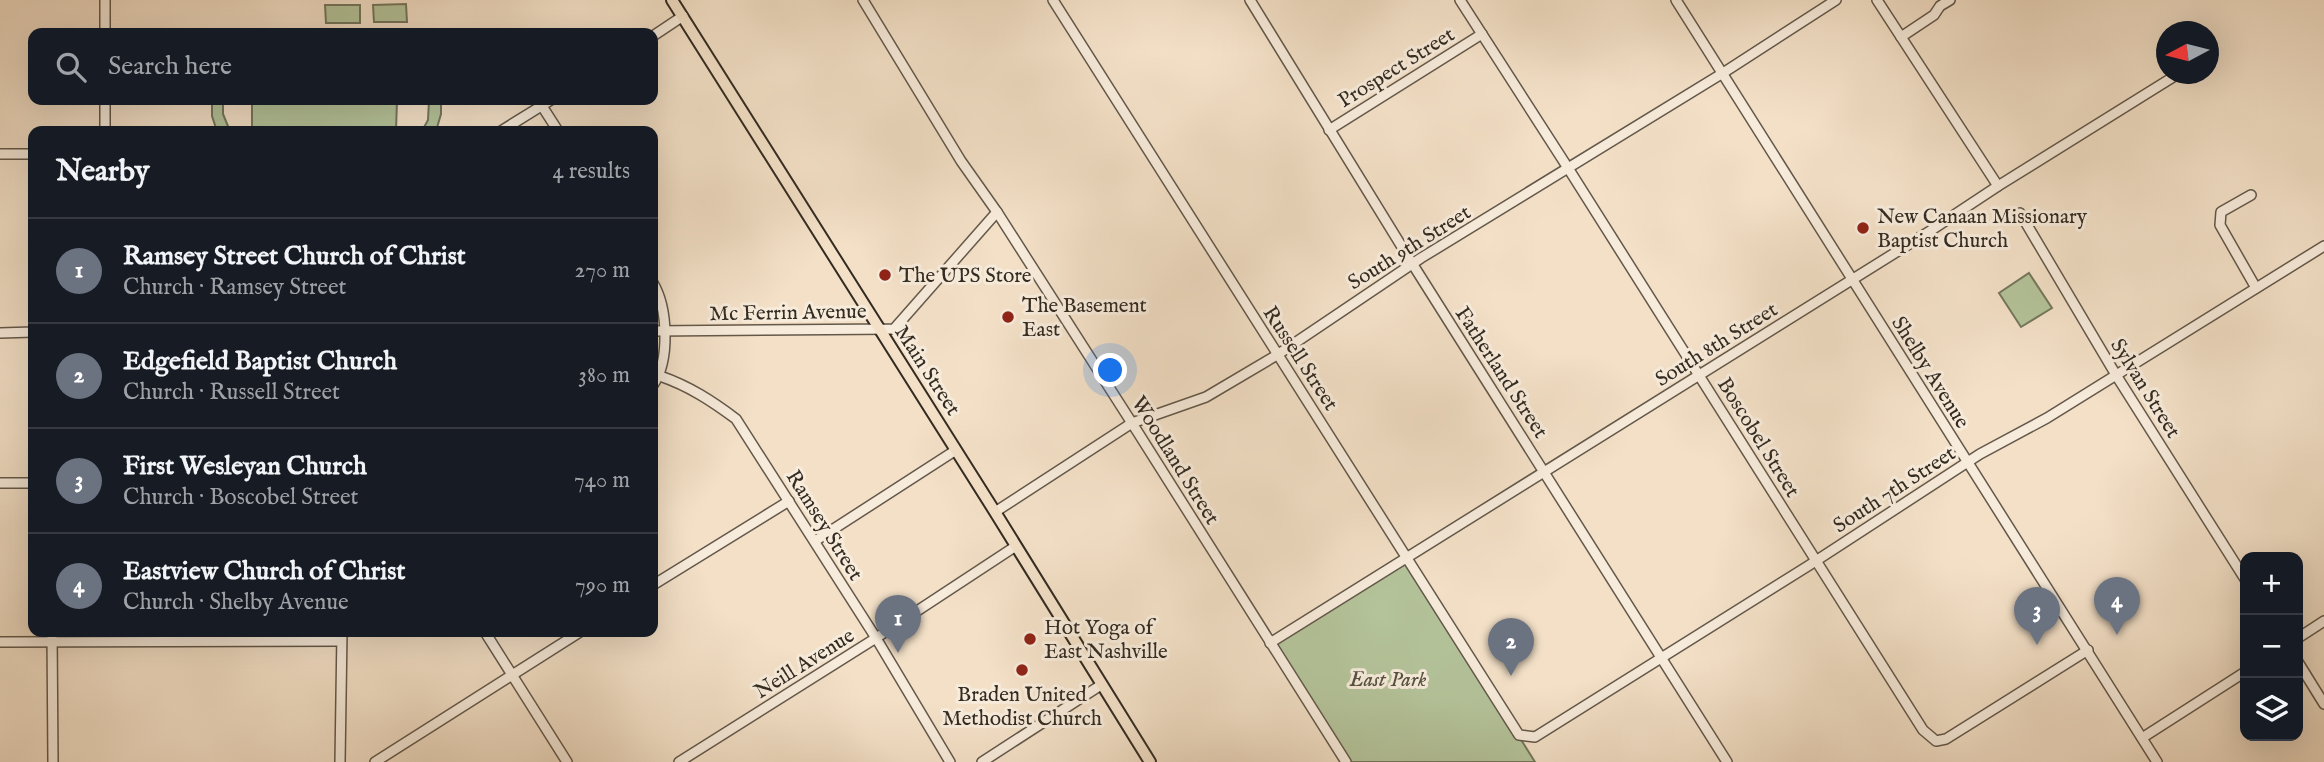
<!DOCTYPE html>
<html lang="en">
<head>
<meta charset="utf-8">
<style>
	body { margin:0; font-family:"IM FELL English",serif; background:#242831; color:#f1f3f6 }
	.controls { position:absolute; right:21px; bottom:21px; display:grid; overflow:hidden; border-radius:14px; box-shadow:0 7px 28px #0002 }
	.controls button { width:63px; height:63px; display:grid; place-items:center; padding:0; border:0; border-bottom:2px solid #363941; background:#171b24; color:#f1f3f6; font:35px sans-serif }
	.compass { position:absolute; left:2156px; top:21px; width:63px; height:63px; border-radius:50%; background:#171b24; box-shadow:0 7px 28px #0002; rotate:263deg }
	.you { position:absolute; left:1111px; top:371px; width:24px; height:24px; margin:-18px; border:5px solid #fff; border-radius:50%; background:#1a73e8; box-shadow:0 0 0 10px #1a73e833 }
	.badge { display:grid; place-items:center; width:46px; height:46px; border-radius:50%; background:#c59692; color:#fff; font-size:23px; font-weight:700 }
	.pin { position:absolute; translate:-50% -58px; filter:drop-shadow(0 2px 4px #0008) }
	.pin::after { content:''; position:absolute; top:37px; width:24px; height:21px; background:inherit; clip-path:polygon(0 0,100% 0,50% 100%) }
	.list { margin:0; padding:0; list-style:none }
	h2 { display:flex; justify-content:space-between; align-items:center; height:91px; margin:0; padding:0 28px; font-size:30px }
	h2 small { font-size:23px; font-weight:400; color:#9ea1a6 }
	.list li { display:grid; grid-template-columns:46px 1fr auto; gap:21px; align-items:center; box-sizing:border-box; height:105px; padding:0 28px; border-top:2px solid #363941 }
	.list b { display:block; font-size:26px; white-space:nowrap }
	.list p { margin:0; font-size:23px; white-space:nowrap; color:#9ea1a6 }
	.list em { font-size:23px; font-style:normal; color:#9ea1a6 }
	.icon { flex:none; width:38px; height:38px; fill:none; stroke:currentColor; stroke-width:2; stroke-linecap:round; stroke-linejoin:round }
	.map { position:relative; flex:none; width:2324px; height:762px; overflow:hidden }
	.search { position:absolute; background:#171b24; box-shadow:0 7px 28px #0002; left:28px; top:28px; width:630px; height:77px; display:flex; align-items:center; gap:18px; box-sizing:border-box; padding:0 24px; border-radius:14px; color:#9ea1a6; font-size:26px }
	.panel { position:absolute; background:#171b24; box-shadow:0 7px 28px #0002; left:28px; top:126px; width:630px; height:511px; border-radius:14px }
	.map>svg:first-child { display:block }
	.green { fill:#b4c39a; stroke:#74775e; stroke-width:2 }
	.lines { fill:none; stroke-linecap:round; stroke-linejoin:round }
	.minor-casing { stroke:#63584a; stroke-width:12 }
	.major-casing { stroke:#332b21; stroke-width:14 }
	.minor { stroke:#f7ebdb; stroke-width:9 }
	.major { stroke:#f3e0c7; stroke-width:10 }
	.poi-dot { fill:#8f2418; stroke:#f7ebdb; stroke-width:2.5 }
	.labels { text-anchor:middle; stroke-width:6; stroke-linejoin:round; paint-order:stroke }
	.street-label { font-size:21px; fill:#332b21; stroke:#f7ebdb }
	.poi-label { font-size:21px; fill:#332b21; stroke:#f7ebdb; text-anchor:start }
	.park-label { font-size:21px; font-style:italic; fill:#53513f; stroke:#f7ebdb }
</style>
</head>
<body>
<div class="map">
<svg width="2324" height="762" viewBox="0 0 2324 762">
	<rect width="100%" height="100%" fill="#f3e0c7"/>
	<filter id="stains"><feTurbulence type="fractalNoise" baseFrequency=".00286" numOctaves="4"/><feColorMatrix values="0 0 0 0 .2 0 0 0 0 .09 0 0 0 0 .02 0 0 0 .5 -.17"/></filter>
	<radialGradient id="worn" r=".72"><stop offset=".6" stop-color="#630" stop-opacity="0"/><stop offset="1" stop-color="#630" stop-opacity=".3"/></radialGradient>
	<g class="green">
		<polygon points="406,4 407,22 374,22 373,5"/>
		<polygon points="325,5 360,5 360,23 326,23"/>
		<polygon points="212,100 223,100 223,114 230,131 217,131 212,116"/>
		<polygon points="252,100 397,100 396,131 252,131"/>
		<polygon points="429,100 441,100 441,114 436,131 422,131 428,120"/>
		<polygon points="2029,273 2052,308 2021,327 1999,293"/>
		<polygon points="1408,558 1535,762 1345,762 1270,643"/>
	</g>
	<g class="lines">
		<g class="minor-casing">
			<g id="minor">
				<polyline points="863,0 961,161 997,212 1137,431 1346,762"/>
				<polyline points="1053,0 1519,735 1535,737 1808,566 1980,454 2047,418 2324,246"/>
				<polyline points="1250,0 1410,260 1727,762"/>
				<polyline points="1460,0 1568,168 1923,730 1936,741 1946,739 2088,650"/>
				<polyline points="1676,0 2157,762"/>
				<polyline points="1877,0 1998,186"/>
				<polyline points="105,33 105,0"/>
				<polyline points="653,36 683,16"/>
				<polyline points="1901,37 1934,15 1940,6 1950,0"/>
				<polyline points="542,106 558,131"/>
				<polyline points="1329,130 1482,34"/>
				<polyline points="105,131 105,100"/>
				<polyline points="501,131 551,100"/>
				<polyline points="0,154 33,154"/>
				<polyline points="2251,195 2221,212 2220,225 2256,288"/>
				<polyline points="2020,213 2116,375 2245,579"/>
				<path d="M653,283c15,25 17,78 0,102"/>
				<polyline points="653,331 894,329 997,212"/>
				<polyline points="0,333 33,332"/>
				<path d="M660,376c29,10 52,25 76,43l140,219 74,124"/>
				<polyline points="0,483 33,483"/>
				<polyline points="995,512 1132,423 1206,397 1277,355 1421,258 1723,73 1836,0"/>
				<polyline points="815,541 956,450"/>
				<polyline points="653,585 789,501"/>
				<polyline points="52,632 53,762"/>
				<polyline points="485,632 567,762"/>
				<polyline points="2298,638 2324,621"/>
				<polyline points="0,642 341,641"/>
				<polyline points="1270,643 1930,231 1998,186 2178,74"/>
				<polyline points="2298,662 2324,704"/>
				<polyline points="2142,738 2245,672"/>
				<polyline points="340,762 342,632"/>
				<polyline points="375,762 580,632"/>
				<polyline points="679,762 876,638 1016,546"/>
				<polyline points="982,762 1101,685"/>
			</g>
		</g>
		<g class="major-casing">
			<polyline id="major" points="672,0 995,512 1150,762"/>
		</g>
		<use href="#minor" class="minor"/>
		<use href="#major" class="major"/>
	</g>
	<g class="poi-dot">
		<circle cx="1863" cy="228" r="7"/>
		<circle cx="885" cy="275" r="7"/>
		<circle cx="1008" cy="317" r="7"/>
		<circle cx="1030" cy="639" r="7"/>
		<circle cx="1022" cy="670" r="7"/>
	</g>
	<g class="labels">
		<g class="street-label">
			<text transform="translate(1396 67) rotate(-32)" y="7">Prospect Street</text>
			<text transform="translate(1409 247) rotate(-32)" y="7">South 9th Street</text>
			<text transform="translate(788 312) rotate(-1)" y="7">Mc Ferrin Avenue</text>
			<text transform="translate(1716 344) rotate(-32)" y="7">South 8th Street</text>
			<text transform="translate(1301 358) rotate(57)" y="7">Russell Street</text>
			<text transform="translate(928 370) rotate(57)" y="7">Main Street</text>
			<text transform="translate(1502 372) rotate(57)" y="7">Fatherland Street</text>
			<text transform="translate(1931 372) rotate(58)" y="7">Shelby Avenue</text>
			<text transform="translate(2146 388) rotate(58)" y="7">Sylvan Street</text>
			<text transform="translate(1759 437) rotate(58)" y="7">Boscobel Street</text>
			<text transform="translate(1176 460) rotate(58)" y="7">Woodland Street</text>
			<text transform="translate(1894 489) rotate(-33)" y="7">South 7th Street</text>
			<text transform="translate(825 525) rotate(58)" y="7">Ramsey Street</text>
			<text transform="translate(804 663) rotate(-32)" y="7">Neill Avenue</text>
		</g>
		<g class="poi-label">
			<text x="1877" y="223">New Canaan Missionary<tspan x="1877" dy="24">Baptist Church</tspan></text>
			<text x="899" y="282">The UPS Store</text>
			<text x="1022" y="312">The Basement<tspan x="1022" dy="24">East</tspan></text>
			<text x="1044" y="634">Hot Yoga of<tspan x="1044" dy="24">East Nashville</tspan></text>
			<text x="1022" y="701" text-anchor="middle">Braden United<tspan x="1022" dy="24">Methodist Church</tspan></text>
		</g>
		<g class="park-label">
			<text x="1388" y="686">East Park</text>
		</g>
	</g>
	<rect width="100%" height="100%" filter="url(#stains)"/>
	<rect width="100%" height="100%" fill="url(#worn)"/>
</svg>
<div class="controls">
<button>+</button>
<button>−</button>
<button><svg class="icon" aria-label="layers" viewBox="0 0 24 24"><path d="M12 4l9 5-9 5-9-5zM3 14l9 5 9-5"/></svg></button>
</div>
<svg class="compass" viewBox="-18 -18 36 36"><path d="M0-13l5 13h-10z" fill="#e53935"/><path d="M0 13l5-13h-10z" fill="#9ea1a6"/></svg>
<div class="you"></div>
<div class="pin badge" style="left:898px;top:653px;background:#6b7280">1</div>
<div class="pin badge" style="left:1511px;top:676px;background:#6b7280">2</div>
<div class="pin badge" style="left:2037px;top:645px;background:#6b7280">3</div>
<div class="pin badge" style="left:2117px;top:635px;background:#6b7280">4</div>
<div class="search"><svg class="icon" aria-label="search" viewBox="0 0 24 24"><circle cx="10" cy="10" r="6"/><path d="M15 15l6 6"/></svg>Search here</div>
<section class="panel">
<h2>Nearby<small>4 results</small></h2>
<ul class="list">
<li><span class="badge" style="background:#6b7280">1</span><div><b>Ramsey Street Church of Christ</b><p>Church · Ramsey Street</p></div><em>270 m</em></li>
<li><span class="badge" style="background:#6b7280">2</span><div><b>Edgefield Baptist Church</b><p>Church · Russell Street</p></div><em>380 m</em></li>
<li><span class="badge" style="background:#6b7280">3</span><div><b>First Wesleyan Church</b><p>Church · Boscobel Street</p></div><em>740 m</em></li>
<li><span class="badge" style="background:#6b7280">4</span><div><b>Eastview Church of Christ</b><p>Church · Shelby Avenue</p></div><em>790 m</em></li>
</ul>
</section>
</div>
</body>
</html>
